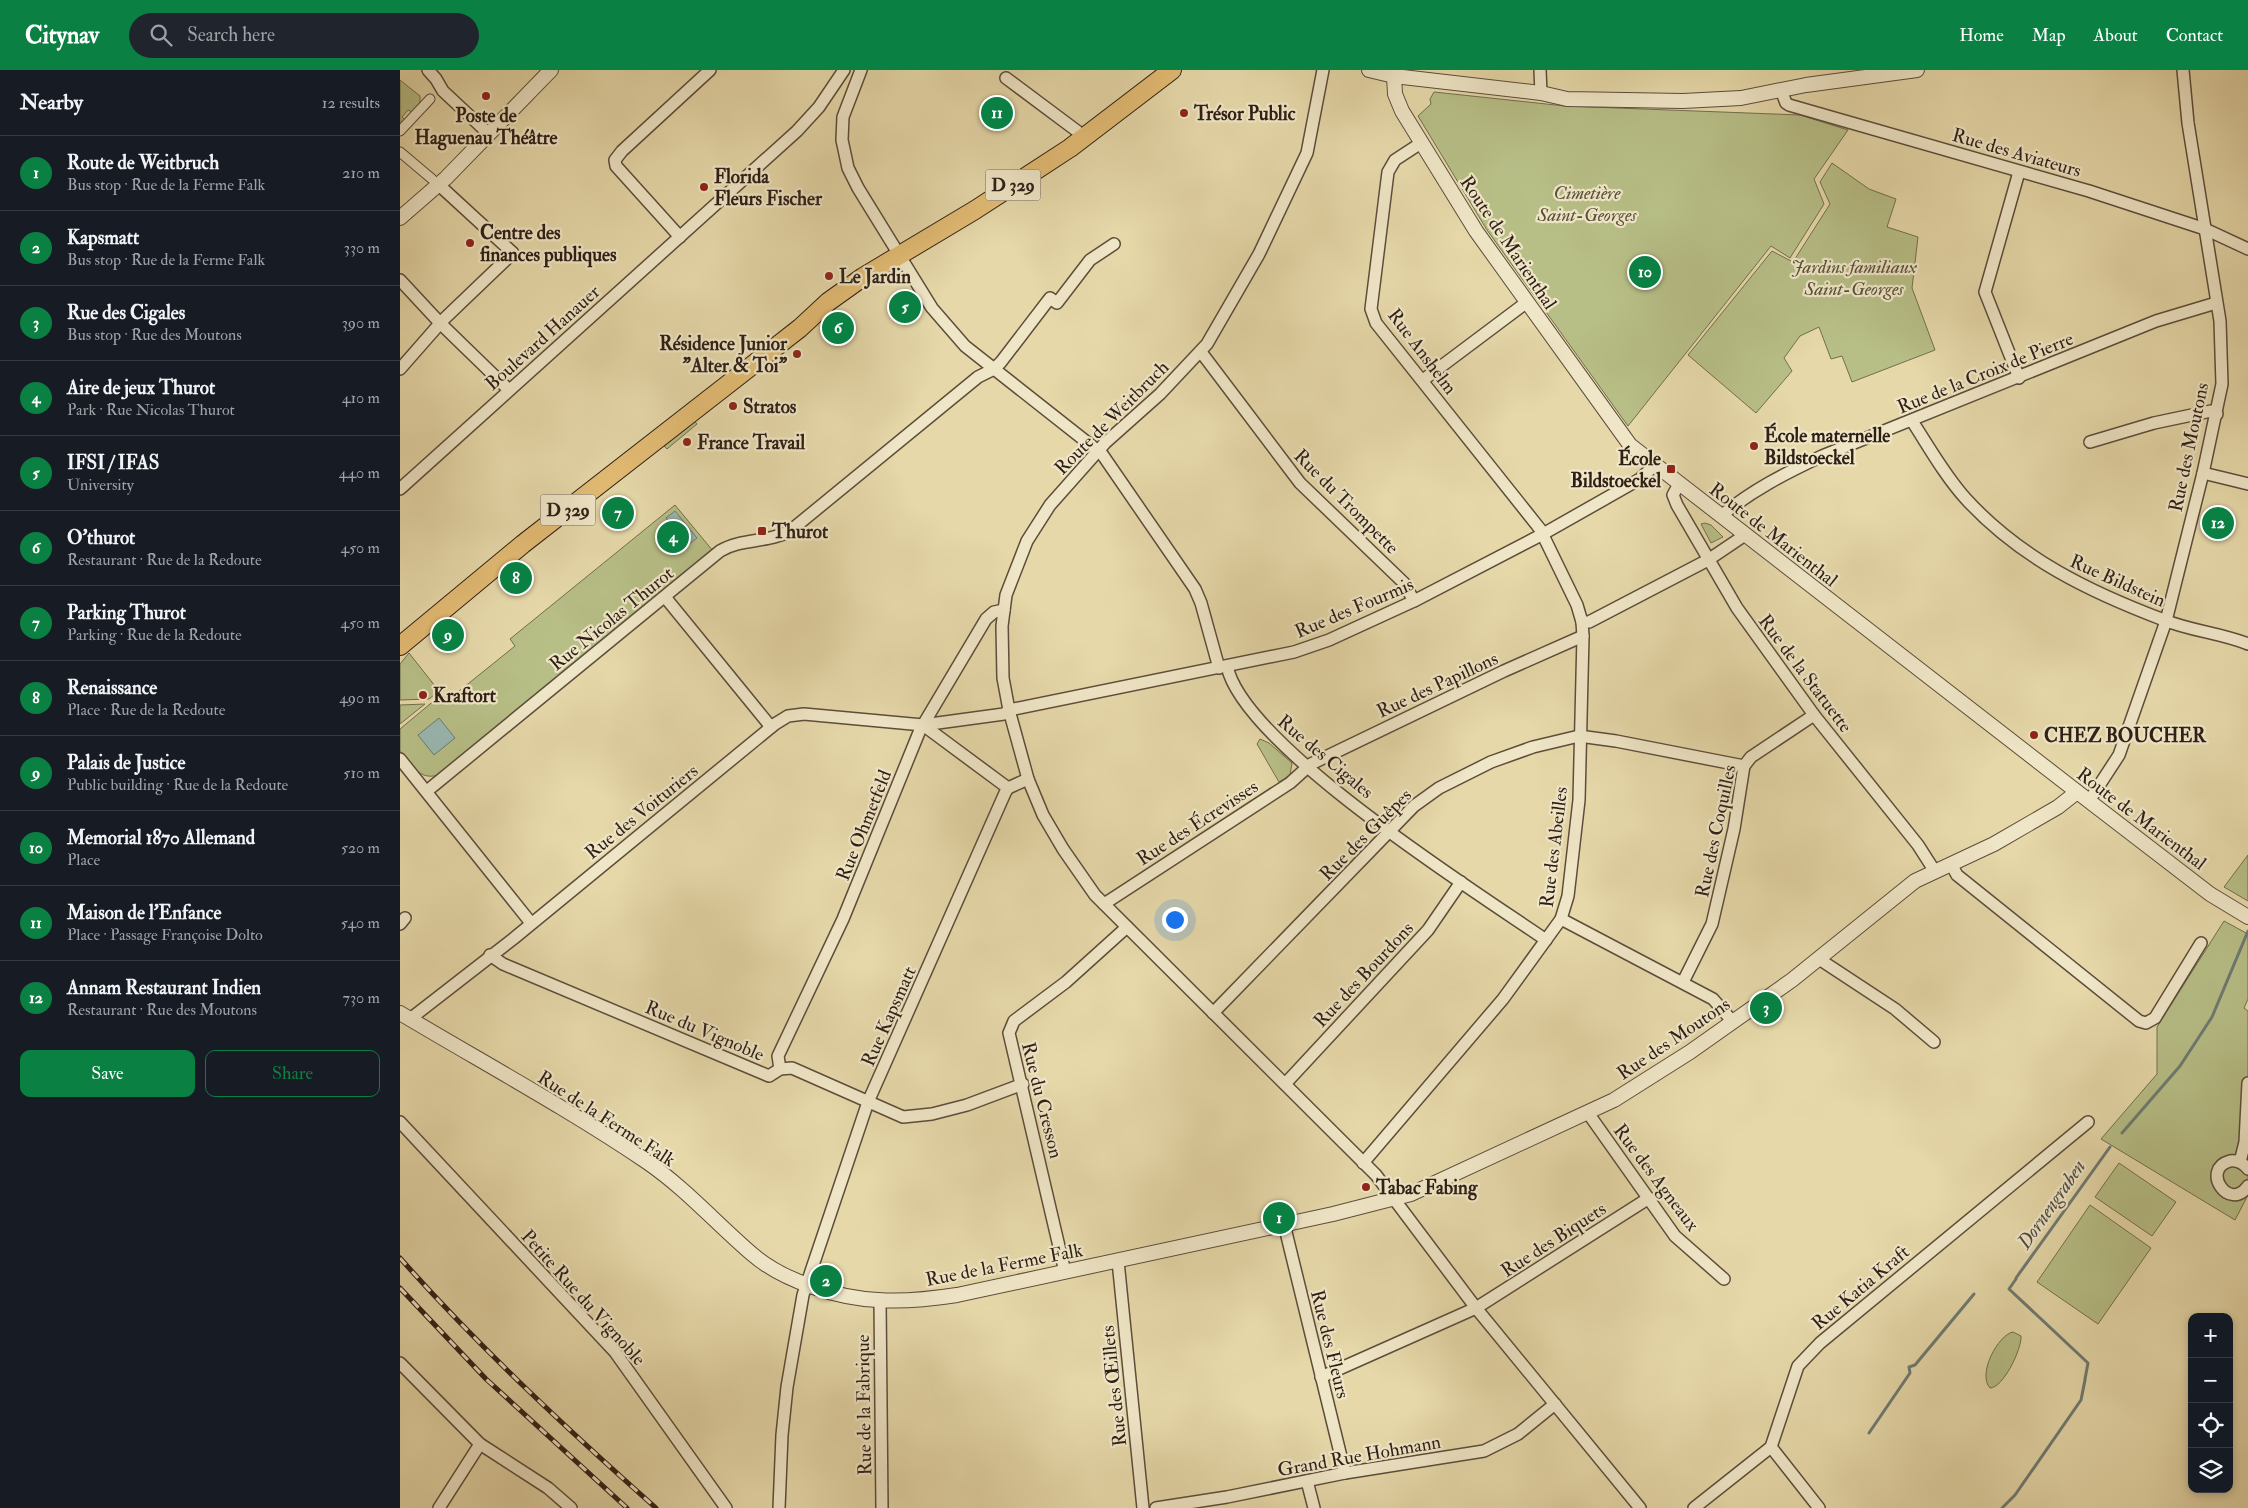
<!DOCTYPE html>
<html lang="en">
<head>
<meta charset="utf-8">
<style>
	body { margin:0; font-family:"IM FELL Double Pica",serif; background:#20242c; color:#f1f3f6 }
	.controls { position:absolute; right:15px; bottom:15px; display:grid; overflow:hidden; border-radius:10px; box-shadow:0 2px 8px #0003 }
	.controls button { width:45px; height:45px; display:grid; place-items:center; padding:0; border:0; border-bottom:1px solid #363941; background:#171b24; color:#f1f3f6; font:25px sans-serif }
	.you { position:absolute; left:774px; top:849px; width:18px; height:18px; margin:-12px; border:4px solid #fff; border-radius:50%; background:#1a73e8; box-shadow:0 0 0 8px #1a73e833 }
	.badge { display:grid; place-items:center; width:32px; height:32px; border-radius:50%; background:#0b8043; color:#fff; font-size:16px; font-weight:700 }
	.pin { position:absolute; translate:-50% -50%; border:2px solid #fff; box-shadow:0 1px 5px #0006 }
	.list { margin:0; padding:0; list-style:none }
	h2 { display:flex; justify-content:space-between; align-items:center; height:65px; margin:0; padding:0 20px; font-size:21px }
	h2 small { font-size:16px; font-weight:400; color:#9ea1a6 }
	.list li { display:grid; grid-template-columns:32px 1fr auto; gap:15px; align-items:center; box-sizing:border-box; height:75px; padding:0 20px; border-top:1px solid #363941 }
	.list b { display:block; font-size:19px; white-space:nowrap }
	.list p { margin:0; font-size:16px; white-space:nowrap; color:#9ea1a6 }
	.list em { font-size:16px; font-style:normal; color:#9ea1a6 }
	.actions { display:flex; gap:10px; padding:15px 20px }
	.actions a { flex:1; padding:11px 0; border:1px solid #0b8043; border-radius:10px; text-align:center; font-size:18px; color:#0b8043 }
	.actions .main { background:#0b8043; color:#fff }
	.icon { flex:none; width:28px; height:28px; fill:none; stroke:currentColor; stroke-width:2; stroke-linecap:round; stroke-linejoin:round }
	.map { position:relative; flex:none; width:1848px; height:1438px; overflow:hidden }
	header { display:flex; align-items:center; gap:30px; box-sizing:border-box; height:70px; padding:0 25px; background:#0b8043; color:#fff }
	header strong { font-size:24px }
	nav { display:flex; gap:28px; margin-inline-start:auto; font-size:18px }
	.search { width:350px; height:45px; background:#20242c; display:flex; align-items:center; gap:12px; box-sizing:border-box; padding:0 18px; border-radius:28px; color:#9ea1a6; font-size:19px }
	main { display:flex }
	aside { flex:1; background:#171b24 }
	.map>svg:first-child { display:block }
	.green { fill:#b7be86; stroke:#726e4e }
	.water { fill:#99b8b1; stroke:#6e7b73 }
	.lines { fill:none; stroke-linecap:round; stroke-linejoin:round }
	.stream { stroke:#6e7b73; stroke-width:3 }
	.pedestrian-casing { stroke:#5c4d3b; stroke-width:11 }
	.minor-casing { stroke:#5c4d3b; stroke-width:14 }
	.tertiary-casing { stroke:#5c4d3b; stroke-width:16 }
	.primary-casing { stroke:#2e1f16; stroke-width:20 }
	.pedestrian { stroke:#efe6c7; stroke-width:9 }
	.minor { stroke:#efe6c7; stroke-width:11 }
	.tertiary { stroke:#efe6c7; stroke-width:14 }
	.primary { stroke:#e3bc74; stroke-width:18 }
	.rail-casing { stroke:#2e1f16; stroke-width:5 }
	.rail { stroke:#efe6c7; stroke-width:3; stroke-dasharray:9; stroke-linecap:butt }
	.poi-dot { fill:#8f2418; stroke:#efe6c7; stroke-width:2 }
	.labels { text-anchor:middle; stroke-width:4.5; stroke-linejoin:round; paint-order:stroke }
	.shield { fill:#efe6c7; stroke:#685b4b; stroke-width:1 }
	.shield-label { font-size:18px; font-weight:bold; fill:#2e1f16 }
	.poi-label { font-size:19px; font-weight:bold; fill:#2e1f16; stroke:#efe6c7; text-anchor:start }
	.street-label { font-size:19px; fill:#2e1f16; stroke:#efe6c7 }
	.park-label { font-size:19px; font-style:italic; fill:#574f38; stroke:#efe6c7 }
	.water-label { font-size:20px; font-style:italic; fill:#4e4d44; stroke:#efe6c7 }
</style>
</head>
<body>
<header>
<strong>Citynav</strong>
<div class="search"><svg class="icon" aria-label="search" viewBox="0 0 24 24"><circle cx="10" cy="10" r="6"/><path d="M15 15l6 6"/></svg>Search here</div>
<nav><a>Home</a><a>Map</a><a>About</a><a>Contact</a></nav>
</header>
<main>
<aside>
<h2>Nearby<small>12 results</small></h2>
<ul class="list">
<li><span class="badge">1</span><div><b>Route de Weitbruch</b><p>Bus stop · Rue de la Ferme Falk</p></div><em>210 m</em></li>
<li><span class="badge">2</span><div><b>Kapsmatt</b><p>Bus stop · Rue de la Ferme Falk</p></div><em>330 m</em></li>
<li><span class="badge">3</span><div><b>Rue des Cigales</b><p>Bus stop · Rue des Moutons</p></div><em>390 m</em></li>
<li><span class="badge">4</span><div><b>Aire de jeux Thurot</b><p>Park · Rue Nicolas Thurot</p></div><em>410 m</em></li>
<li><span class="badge">5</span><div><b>IFSI / IFAS</b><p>University</p></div><em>440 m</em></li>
<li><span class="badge">6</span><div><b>O'thurot</b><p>Restaurant · Rue de la Redoute</p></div><em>450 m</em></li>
<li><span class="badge">7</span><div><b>Parking Thurot</b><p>Parking · Rue de la Redoute</p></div><em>450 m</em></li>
<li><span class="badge">8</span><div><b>Renaissance</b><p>Place · Rue de la Redoute</p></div><em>490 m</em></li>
<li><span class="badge">9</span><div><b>Palais de Justice</b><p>Public building · Rue de la Redoute</p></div><em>510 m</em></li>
<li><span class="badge">10</span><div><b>Memorial 1870 Allemand</b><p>Place</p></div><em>520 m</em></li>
<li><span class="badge">11</span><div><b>Maison de l'Enfance</b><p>Place · Passage Françoise Dolto</p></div><em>540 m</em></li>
<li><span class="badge">12</span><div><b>Annam Restaurant Indien</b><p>Restaurant · Rue des Moutons</p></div><em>730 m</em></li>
</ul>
<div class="actions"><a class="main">Save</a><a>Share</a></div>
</aside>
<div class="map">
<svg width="1848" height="1438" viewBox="0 0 1848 1438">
	<rect width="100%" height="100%" fill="#e6d8a9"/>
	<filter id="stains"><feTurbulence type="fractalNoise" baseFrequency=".004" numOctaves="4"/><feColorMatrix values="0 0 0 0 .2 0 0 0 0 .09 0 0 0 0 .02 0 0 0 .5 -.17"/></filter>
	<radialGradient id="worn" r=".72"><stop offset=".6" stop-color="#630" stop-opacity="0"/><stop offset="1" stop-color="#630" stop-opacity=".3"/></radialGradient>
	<g class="green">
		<polygon points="0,10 20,26 20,33 12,42 8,40 2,47 5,50 0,55"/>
		<polygon points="1034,22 1165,36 1400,45 1448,60 1414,109 1424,134 1390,188 1371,176 1228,356 1087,160 1018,46 1031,34 1030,29"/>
		<polygon points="1432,93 1469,119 1496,129 1487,157 1518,167 1512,218 1535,280 1452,312 1442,286 1431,289 1419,257 1400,266 1384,288 1392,301 1356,343 1288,285 1372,181 1393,192 1430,134 1420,112"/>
		<polygon points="293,349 297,354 267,379 262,374"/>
		<path d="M275,435l38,46 -275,224c-18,6 -28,-11 -38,-24v-22l42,-35 6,6 67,-54 -5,-7z"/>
		<polygon points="1305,453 1311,455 1323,467 1311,473 1301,454"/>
		<polygon points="9,583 39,621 29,629 0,630 0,594"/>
		<polygon points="25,634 0,654 0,635"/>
		<polygon points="860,669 869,673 892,693 890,705 879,712 857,674"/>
		<polygon points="1848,785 1848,831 1824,817"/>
		<polygon points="1824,851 1848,864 1848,929 1844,938 1848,941 1848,1125 1835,1150 1701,1069 1757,1004 1757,957"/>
		<polygon points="1719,1093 1776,1132 1752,1166 1695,1127"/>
		<polygon points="1690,1135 1751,1178 1698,1254 1637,1212"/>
		<path d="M1613,1262l8,4c1,13 -18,52 -31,52 -13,-14 8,-53 23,-56z"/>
	</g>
	<g class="water">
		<polygon points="275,441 297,468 288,475 266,448"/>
		<polygon points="39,648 55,668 34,685 18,665"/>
	</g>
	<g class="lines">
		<g class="stream">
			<polyline points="1722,1063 1780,996 1812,947 1848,861"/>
			<polyline points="1616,1208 1710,1077"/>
			<polyline points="1616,1209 1609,1219 1688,1293 1685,1309"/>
			<polyline points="1469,1363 1510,1303 1509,1297 1515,1295 1574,1224"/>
			<polyline points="1602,1438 1615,1425 1681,1330 1685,1310"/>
		</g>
		<g class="pedestrian-casing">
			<g id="pedestrian">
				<polyline points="0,61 30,29"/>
				<polyline points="0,82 32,109"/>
			</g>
		</g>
		<g class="minor-casing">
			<g id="minor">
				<polyline points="28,0 36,9 43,21 89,64"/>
				<polyline points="461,0 443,47 442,70 448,98 458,118 532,238 565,276 702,384 795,519 801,533 819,598"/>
				<polyline points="923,0 907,83 859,184 807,274 760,324 705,373 650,435 627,471 606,525 602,556 603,608 609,640 628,709 643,745 663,779 695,825 976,1105 1076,1238 1240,1438"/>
				<polyline points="1140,0 1141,23"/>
				<polyline points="606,8 677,61 683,69"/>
				<polyline points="1381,20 1386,33 1389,35 1689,121 1805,159 1848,179"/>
				<polyline points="1619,102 1585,222 1619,308"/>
				<polyline points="280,167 216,96 215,90 222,81 310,0"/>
				<polyline points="0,210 40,253 109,320"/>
				<polyline points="801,282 900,413 1004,513 1014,531"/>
				<polyline points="0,299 43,250 113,183 39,115"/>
				<polyline points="1023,310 1127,232"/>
				<path d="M1512,351c17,26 33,55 54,78 55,60 124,93 198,121 27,11 57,13 84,24"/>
				<polyline points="1690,372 1754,353 1811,341 1817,344"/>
				<polyline points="1803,403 1848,414"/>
				<polyline points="1279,414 1273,425 1277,435 1337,538 1414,645 1518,775 1534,800"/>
				<polyline points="0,419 397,61 419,37 444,0"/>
				<path d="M1321,446c31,-26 65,-43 101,-60l334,-135 60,-18"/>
				<polyline points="265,527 371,657"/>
				<polyline points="1182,552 1189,552 1308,490 1345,465"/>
				<path d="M827,596c16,79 249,226 319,274"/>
				<polyline points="523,655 608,718"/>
				<polyline points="0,689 131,853"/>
				<path d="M27,721l293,-240c21,-13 49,-8 70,-20l188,-154 16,-8 7,-7 49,-64 7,5 33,-43 24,-16"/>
				<polyline points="1689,731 1719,685 1766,551 1803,403 1822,314 1820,251 1788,53 1783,0"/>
				<polyline points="1551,794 1557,805 1739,951 1746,953 1755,948 1801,873"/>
				<polyline points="704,834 890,713 911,694 1104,601 1183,566"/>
				<polyline points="1161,849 1313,929 1333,952"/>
				<polyline points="0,854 5,848"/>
				<polyline points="90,885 103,894 369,1006 380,999 392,998 503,1047 532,1044 567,1035 623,1014"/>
				<polyline points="1419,889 1495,939 1534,972"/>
				<polyline points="1283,912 1312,854 1334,759 1344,696 1351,687 1414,645"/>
				<polyline points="813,943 1014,736 1039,718 1091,692 1133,677 1179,666 1216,671 1344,696"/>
				<polyline points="10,949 113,869 375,654 388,646 404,644 523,655 604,644 609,640 894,582 929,570 1014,531 1143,464 1240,409 1254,396"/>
				<polyline points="380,999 378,986 443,849 520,660 586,549 594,542 604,540"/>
				<polyline points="885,1014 1028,860 1061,812"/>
				<polyline points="1188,1043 1275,1166 1324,1209"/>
				<polyline points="0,1052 215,1282 326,1438"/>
				<polyline points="1840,1092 1845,1072 1848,1013"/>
				<polyline points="963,1093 1103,929 1161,849 1168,826 1179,730 1183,566 1182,552 1177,535 1140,459 976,253 971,239 988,102 995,90 1021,73"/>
				<path d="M1848,1099c-4,-5 -10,-9 -18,-8 -30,8 -1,52 18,25"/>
				<polyline points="884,1154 945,1403"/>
				<polyline points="718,1191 743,1438"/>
				<polyline points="665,1202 609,963 614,951 666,912 727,857"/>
				<polyline points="480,1231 482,1438"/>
				<polyline points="0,1293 80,1374 148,1418 171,1438"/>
				<polyline points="921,1307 1076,1238 1249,1128"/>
				<polyline points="1371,1377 1419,1438"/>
				<polyline points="907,1411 914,1438"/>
				<polyline points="39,1438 80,1374"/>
				<polyline points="379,1438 382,1365 387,1317 403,1225 468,1032 605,723 608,718 628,709"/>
				<polyline points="756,1438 827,1427 945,1403 1084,1381 1118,1364 1155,1334"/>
				<polyline points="1294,1438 1371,1377 1398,1296 1420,1273 1688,1052"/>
			</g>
		</g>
		<g class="tertiary-casing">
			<g id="tertiary">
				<polyline points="969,0 994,6 1141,23 1167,29 1283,31 1341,28 1406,15 1517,0"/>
				<polyline points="994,6 995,24 1002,41 1076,161 1230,375 1689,731 1810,824 1848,847"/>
				<polyline points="0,148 46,108 151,0"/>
				<path d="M0,943c82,49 167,95 247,149 38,26 70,62 105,92 31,27 85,44 126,46 26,2 53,-1 79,-5l376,-81 78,-20 203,-94 76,-48 102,-72 123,-99 79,-37 64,-37 19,-15"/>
			</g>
		</g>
		<g class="primary-casing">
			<polyline id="primary" points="0,576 123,474 400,258 428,232 463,207 575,140 670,78 772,0"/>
		</g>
		<use href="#pedestrian" class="pedestrian"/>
		<use href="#minor" class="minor"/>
		<use href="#tertiary" class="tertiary"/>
		<use href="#primary" class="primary"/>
		<g class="rail-casing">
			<g id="rail">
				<path d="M0,1188c79,89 167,171 256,250"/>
				<polyline points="0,1218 86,1309 227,1438"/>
			</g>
		</g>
		<use href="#rail" class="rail"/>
	</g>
	<g class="poi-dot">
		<circle cx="86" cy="26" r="5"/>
		<circle cx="784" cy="43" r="5"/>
		<circle cx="304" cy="117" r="5"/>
		<circle cx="70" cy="173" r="5"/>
		<circle cx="429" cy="206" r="5"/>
		<circle cx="397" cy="284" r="5"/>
		<circle cx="333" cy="336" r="5"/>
		<circle cx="287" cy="372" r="5"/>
		<circle cx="1354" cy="376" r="5"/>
		<rect x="1266" y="394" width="10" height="10" rx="2.5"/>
		<rect x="357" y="456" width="10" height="10" rx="2.5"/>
		<circle cx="23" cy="625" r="5"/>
		<circle cx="1634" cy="665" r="5"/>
		<circle cx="966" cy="1117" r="5"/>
	</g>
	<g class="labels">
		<g class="shield">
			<rect x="585.5" y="99.5" width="55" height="31" rx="4"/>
			<rect x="140.5" y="424.5" width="55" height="31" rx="4"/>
		</g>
		<g class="shield-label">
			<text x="613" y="121">D 329</text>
			<text x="168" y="446">D 329</text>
		</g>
		<g class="poi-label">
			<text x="794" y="50">Trésor Public</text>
			<text x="86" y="52" text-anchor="middle">Poste de<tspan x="86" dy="22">Haguenau Théâtre</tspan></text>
			<text x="314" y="113">Florida<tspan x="314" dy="22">Fleurs Fischer</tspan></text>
			<text x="80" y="169">Centre des<tspan x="80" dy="22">finances publiques</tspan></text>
			<text x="439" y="213">Le Jardin</text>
			<text x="387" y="280" text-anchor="end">Résidence Junior<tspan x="387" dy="22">"Alter &amp; Toi"</tspan></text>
			<text x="343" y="343">Stratos</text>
			<text x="1364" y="372">École maternelle<tspan x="1364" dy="22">Bildstoeckel</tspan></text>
			<text x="297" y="379">France Travail</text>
			<text x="1261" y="395" text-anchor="end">École<tspan x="1261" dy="22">Bildstoeckel</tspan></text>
			<text x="372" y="468">Thurot</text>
			<text x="33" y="632">Kraftort</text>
			<text x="1644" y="672">CHEZ BOUCHER</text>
			<text x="976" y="1124">Tabac Fabing</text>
		</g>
		<g class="street-label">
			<text transform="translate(1617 82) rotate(16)" y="7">Rue des Aviateurs</text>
			<text transform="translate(1109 172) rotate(56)" y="7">Route de Marienthal</text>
			<text transform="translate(142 267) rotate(-42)" y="7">Boulevard Hanauer</text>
			<text transform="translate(1023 281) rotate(53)" y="7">Rue Anshelm</text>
			<text transform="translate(1585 302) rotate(-22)" y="7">Rue de la Croix de Pierre</text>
			<text transform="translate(711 347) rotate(-45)" y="7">Route de Weitbruch</text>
			<text transform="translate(1788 377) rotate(-78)" y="7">Rue des Moutons</text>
			<text transform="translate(947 431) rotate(45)" y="7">Rue du Trompette</text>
			<text transform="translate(1374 464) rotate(38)" y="7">Route de Marienthal</text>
			<text transform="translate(1718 510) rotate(24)" y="7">Rue Bildstein</text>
			<text transform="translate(954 537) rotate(-23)" y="7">Rue des Fourmis</text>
			<text transform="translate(211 548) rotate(-39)" y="7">Rue Nicolas Thurot</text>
			<text transform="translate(1406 603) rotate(53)" y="7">Rue de la Statuette</text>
			<text transform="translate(1037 614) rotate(-25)" y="7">Rue des Papillons</text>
			<text transform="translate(926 686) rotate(40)" y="7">Rue des Cigales</text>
			<text transform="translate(241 741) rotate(-39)" y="7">Rue des Voituriers</text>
			<text transform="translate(1742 748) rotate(37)" y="7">Route de Marienthal</text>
			<text transform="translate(797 752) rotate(-33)" y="7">Rue des Écrevisses</text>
			<text transform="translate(463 755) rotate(-68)" y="7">Rue Ohmetfeld</text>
			<text transform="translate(1315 761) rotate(-78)" y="7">Rue des Coquilles</text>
			<text transform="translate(965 764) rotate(-45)" y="7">Rue des Guêpes</text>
			<text transform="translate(1153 777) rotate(-83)" y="7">Rue des Abeilles</text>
			<text transform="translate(963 904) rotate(-47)" y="7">Rue des Bourdons</text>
			<text transform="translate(488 946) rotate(-66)" y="7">Rue Kapsmatt</text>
			<text transform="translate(305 960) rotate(23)" y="7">Rue du Vignoble</text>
			<text transform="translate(1273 968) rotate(-34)" y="7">Rue des Moutons</text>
			<text transform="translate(643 1030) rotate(76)" y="7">Rue du Cresson</text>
			<text transform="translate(207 1048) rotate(33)" y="7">Rue de la Ferme Falk</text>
			<text transform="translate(1257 1107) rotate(53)" y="7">Rue des Agneaux</text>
			<text transform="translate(1153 1169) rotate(-33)" y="7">Rue des Biquets</text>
			<text transform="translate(604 1194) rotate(-11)" y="7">Rue de la Ferme Falk</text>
			<text transform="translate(1460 1217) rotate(-40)" y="7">Rue Katia Kraft</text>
			<text transform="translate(184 1227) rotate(48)" y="7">Petite Rue du Vignoble</text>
			<text transform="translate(931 1274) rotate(76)" y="7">Rue des Fleurs</text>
			<text transform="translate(713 1316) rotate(-96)" y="7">Rue des Œillets</text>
			<text transform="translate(463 1335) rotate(-91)" y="7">Rue de la Fabrique</text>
			<text transform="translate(959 1385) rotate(-10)" y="7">Grand Rue Hohmann</text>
		</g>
		<g class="park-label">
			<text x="1187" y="129">Cimetière<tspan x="1187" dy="22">Saint-Georges</tspan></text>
			<text x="1454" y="203">Jardins familiaux<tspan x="1454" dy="22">Saint-Georges</tspan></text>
		</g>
		<g class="water-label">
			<text transform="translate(1651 1134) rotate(-55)" y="7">Dornengraben</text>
		</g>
	</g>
	<rect width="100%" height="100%" filter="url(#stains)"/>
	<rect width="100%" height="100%" fill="url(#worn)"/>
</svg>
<div class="controls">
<button>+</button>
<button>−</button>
<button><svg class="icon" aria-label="locate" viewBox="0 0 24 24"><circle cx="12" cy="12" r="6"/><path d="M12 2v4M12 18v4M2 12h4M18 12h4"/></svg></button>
<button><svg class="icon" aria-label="layers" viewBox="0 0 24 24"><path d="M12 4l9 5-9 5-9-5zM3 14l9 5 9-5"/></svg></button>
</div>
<div class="you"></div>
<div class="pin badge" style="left:879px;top:1148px">1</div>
<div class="pin badge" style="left:426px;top:1211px">2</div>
<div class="pin badge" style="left:1366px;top:938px">3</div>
<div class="pin badge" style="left:273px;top:467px">4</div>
<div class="pin badge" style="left:505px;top:237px">5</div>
<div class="pin badge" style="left:438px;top:258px">6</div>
<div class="pin badge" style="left:218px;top:443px">7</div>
<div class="pin badge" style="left:116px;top:508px">8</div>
<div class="pin badge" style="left:48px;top:565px">9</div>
<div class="pin badge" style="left:1245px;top:202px">10</div>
<div class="pin badge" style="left:597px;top:43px">11</div>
<div class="pin badge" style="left:1818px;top:453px">12</div>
</div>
</main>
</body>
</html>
